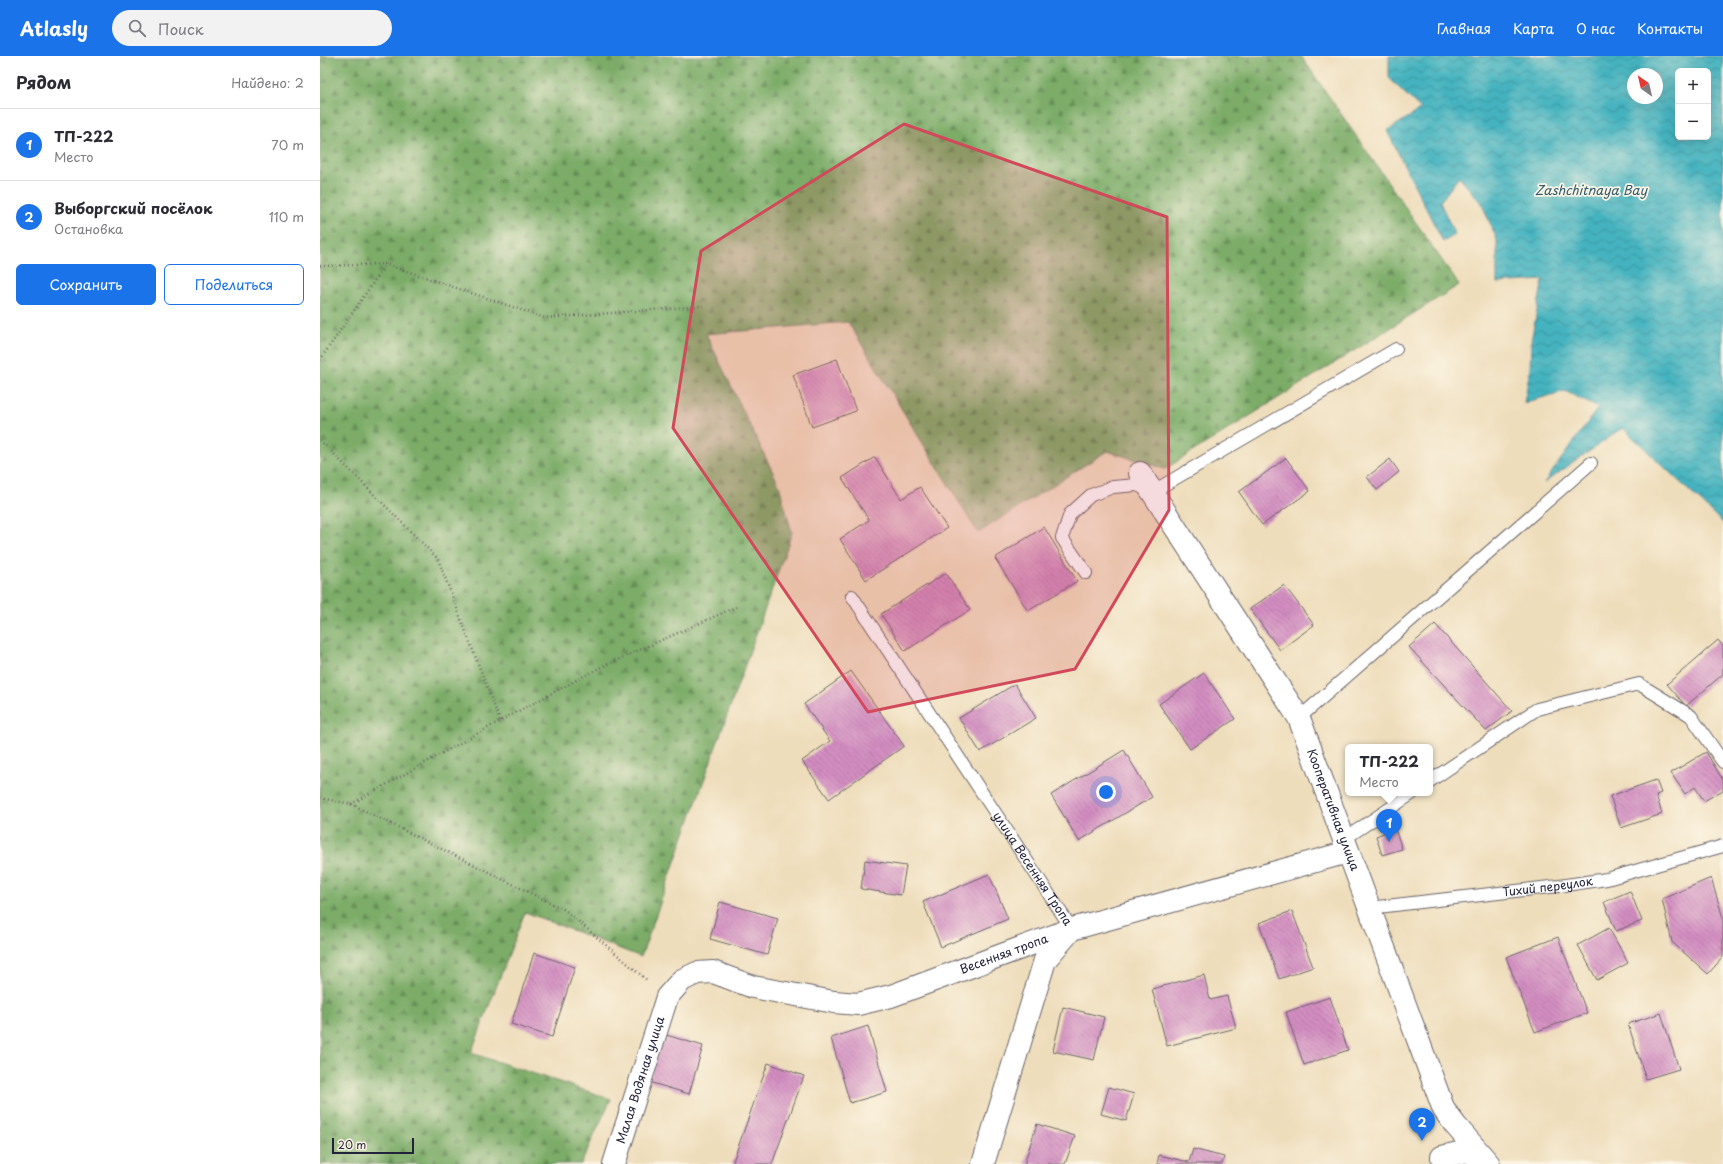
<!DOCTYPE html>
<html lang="ru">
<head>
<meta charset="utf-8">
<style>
	body { margin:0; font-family:"Playpen Sans",sans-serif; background:#f2f2f3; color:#2b2b33 }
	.controls { position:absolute; right:12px; top:12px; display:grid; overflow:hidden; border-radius:6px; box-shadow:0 4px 16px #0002 }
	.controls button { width:36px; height:36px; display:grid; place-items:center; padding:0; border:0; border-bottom:1px solid #e1e1e2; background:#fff; color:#2b2b33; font:20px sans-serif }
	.compass { position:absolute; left:1307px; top:12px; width:36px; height:36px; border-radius:50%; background:#fff; box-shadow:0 4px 16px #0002; rotate:326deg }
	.scale { position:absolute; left:12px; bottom:10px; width:82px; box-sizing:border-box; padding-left:4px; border:2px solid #22223b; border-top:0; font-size:11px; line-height:14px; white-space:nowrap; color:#22223b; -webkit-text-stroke:3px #fcf5e5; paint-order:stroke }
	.you { position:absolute; left:786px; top:736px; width:14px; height:14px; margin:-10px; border:3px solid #fff; border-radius:50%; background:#1a73e8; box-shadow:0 0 0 6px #1a73e833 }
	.badge { display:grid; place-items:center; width:26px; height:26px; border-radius:50%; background:#1a73e8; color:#fff; font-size:13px; font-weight:700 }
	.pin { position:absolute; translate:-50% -33px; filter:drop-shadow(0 1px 2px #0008) }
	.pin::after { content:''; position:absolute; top:21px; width:14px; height:12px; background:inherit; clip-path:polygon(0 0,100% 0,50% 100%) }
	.popup { position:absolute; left:1025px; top:688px; width:88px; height:52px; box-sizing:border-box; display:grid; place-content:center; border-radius:6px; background:#fff; filter:drop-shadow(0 1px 3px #0005); font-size:13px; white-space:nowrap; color:#7c7c81 }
	.popup b { font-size:15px; color:#2b2b33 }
	.popup::after { content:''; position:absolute; left:50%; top:100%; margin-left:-8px; border:8px solid transparent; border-top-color:#fff }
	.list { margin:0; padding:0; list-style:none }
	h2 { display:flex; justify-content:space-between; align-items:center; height:52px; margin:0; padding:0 16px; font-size:17px }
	h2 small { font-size:13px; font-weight:400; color:#7c7c81 }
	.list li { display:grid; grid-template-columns:26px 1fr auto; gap:12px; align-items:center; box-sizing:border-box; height:72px; padding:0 16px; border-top:1px solid #e1e1e2 }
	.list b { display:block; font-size:15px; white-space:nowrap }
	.list p { margin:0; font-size:13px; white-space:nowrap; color:#7c7c81 }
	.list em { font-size:13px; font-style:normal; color:#7c7c81 }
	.actions { display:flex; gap:8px; padding:12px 16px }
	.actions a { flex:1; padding:9px 0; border:1px solid #1a73e8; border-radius:6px; text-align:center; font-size:14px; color:#1a73e8 }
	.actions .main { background:#1a73e8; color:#fff }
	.icon { flex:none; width:22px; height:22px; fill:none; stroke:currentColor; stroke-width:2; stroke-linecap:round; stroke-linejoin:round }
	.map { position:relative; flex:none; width:1403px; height:1108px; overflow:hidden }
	header { display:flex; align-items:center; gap:24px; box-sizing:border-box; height:56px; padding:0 20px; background:#1a73e8; color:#fff }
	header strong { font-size:19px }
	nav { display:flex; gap:22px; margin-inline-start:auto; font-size:14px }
	.search { width:280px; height:36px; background:#f2f2f3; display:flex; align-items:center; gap:10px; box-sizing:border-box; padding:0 14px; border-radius:22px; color:#7c7c81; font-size:15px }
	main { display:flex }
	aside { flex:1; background:#fff }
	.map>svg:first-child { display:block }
	.forest { fill:url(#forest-firs); stroke:#4f6751 }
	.water { fill:url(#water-waves); stroke:#336a7d; fill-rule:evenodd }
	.building { fill:url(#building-back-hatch) }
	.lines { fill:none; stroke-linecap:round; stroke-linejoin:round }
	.lane-casing { stroke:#696368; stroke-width:14 }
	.street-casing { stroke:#696368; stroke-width:24 }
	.path { stroke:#696368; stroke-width:2.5; stroke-dasharray:1 3; stroke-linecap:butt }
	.lane { stroke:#fff; stroke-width:12 }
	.street { stroke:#fff; stroke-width:22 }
	.marked { fill:#d1495b; fill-opacity:0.2; stroke:#d1495b; stroke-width:3; stroke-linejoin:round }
	.labels { text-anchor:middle; stroke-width:3.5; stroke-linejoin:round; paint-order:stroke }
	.street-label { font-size:12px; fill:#22223b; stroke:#fcf5e5 }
	.water-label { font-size:13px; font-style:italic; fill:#305c70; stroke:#fcf5e5 }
</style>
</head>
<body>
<header>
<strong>Atlasly</strong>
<div class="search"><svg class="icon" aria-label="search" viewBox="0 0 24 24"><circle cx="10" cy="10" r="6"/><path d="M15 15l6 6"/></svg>Поиск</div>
<nav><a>Главная</a><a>Карта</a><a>О нас</a><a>Контакты</a></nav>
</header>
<main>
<aside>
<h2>Рядом<small>Найдено: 2</small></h2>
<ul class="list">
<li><span class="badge">1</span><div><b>ТП-222</b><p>Место</p></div><em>70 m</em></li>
<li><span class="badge">2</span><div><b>Выборгский посёлок</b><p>Остановка</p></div><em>110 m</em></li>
</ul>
<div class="actions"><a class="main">Сохранить</a><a>Поделиться</a></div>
</aside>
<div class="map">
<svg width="1403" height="1108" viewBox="0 0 1403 1108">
	<defs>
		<pattern id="forest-firs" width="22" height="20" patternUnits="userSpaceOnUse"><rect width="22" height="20" fill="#7cac67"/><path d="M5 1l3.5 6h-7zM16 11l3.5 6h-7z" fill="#658c56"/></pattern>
		<pattern id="water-waves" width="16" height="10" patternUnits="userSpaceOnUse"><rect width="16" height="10" fill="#44b3bf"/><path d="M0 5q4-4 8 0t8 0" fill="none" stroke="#38919c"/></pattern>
		<pattern id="building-back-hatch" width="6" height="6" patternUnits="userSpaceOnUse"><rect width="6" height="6" fill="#d38dc1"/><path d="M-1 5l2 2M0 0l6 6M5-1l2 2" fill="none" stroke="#ab739e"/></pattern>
	</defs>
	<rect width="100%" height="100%" fill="#fcf5e5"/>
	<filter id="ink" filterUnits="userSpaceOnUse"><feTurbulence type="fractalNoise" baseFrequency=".025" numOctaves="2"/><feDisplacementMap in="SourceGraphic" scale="8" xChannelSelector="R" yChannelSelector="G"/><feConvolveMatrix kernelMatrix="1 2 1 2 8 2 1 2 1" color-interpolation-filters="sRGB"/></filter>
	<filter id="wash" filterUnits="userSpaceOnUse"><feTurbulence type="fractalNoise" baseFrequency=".012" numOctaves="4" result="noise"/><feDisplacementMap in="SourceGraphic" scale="16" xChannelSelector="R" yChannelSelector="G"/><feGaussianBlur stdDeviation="0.9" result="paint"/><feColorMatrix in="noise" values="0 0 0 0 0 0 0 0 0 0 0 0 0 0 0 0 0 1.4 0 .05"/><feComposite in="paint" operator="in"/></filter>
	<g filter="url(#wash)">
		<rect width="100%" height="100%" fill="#edb"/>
		<polygon class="forest" points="0,0 981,0 1139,229 845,413 787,395 658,477 528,266 386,278 459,429 472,477 321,901 205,856 151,997 291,1043 261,1108 0,1108"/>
		<path class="water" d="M1069,0h334v467l-100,-95 -79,55 54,-75 -33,-17 -41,12 6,-33 1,-29 12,-61 -46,3v-43l-15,-36 -23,-27 -19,25 15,33 -12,7 -56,-111 34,-22 -32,-31zM1358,15h30v66h-30zM1313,18h24v24h-24z"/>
		<g id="blocks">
			<g class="building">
				<polygon points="517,303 536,355 492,371 473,319"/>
				<polygon points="555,401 581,443 600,431 627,472 546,524 520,483 549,464 522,422"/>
				<polygon points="966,402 990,435 942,469 919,436"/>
				<polygon points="1070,403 1079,416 1057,434 1047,421"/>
				<polygon points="724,471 757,525 708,555 675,502"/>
				<polygon points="626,517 650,554 585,595 561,558"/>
				<polygon points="964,529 994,569 960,594 930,553"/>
				<polygon points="1115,568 1192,655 1166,675 1089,591"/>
				<polygon points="1398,584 1403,590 1403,618 1366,650 1347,628"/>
				<polygon points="531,615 584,690 509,743 482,705 510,685 484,648"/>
				<polygon points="884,617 915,663 870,693 839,648"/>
				<polygon points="695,628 716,662 660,696 639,662"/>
				<polygon points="804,694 832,741 759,785 731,739"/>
				<polygon points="1386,696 1403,724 1403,734 1384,745 1375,731 1365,738 1351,717"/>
				<polygon points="1336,724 1341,737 1336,739 1342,758 1301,772 1290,740"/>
				<polygon points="1075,773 1082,793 1062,799 1056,780"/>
				<polygon points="545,804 586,810 581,839 541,833"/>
				<polygon points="669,818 688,863 621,891 603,846"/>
				<polygon points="1391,822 1403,862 1403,901 1388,918 1352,886 1342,843"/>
				<polygon points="1310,835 1322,865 1296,875 1284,846"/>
				<polygon points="400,846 458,862 447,899 390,883"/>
				<polygon points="972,855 993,911 959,923 939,867"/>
				<polygon points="1289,872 1308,907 1277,924 1258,889"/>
				<polygon points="1238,881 1267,957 1215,976 1186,901"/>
				<polygon points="214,897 255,911 232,981 191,968"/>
				<polygon points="884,919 890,944 907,940 916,972 847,990 832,933"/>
				<polygon points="1010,941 1028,994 984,1009 966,956"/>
				<polygon points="743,951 784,961 774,1004 733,995"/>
				<polygon points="1341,957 1359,1013 1326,1023 1308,968"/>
				<polygon points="548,970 567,1036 530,1047 511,982"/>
				<polygon points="343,978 383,990 369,1038 329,1026"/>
				<polygon points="448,1007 484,1020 452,1108 412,1108"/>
				<polygon points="789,1031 814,1038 806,1065 781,1058"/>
				<polygon points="717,1068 755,1080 745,1108 704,1108"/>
				<polygon points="873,1093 904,1101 902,1108 837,1108 839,1099 869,1106"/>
			</g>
		</g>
	</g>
	<g filter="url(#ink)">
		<use href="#blocks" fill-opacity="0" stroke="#696368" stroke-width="1"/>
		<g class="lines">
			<g class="lane-casing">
				<g id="lane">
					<polyline points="766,517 742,482 750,458 771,439 793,431 817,429 832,436 1076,293"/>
					<path id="s1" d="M532,540l220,333"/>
					<polyline points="979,662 1271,407"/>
					<polyline points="1110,725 1217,653 1319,628 1371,660 1403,706"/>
					<polyline points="1024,783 1093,737"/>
					<path id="s2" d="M1049,852l190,-22 48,-7 116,-33"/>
				</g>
			</g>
			<g class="street-casing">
				<g id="street">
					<path id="s3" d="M820,417l159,245 145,392 12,16 33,38"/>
					<polyline points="1122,1101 1147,1095 1165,1105"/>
					<path id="s4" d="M294,1108l53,-167 15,-17 15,-7 16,-1 40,15 81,15 24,2 33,-8 181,-67 276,-77"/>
					<polyline points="663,1108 725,904 749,876"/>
				</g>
			</g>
			<g class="path">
				<polyline points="0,210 66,208 225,262 383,250"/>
				<polyline points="0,304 66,208"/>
				<polyline points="0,384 118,503 180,665"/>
				<polyline points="0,742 31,748 245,854 328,925"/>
				<polyline points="31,748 180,665 279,612 416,551"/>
			</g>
			<use href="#lane" class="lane"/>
			<use href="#street" class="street"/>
		</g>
	</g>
	<path class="marked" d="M584,68l263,93 2,293 -94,159 -207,43 -195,-284 28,-177z"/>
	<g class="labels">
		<g class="street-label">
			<text dy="4" stroke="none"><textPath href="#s3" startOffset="390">Кооперативная улица</textPath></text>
			<text dy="4" stroke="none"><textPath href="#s1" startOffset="327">улица Весенняя Тропа</textPath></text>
			<text dy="4" stroke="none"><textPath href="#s2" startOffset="180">Тихий переулок</textPath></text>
			<text dy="4" stroke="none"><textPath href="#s4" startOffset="534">Весенняя тропа</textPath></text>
			<text dy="4" stroke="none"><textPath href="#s4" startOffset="88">Малая Водяная улица</textPath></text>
		</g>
		<g class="water-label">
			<text x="1271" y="139">Zashchitnaya Bay</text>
		</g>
	</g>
</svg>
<div class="controls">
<button>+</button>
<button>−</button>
</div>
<svg class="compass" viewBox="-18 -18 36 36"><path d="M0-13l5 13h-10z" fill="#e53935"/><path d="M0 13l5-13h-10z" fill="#7c7c81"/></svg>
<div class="scale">20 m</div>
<div class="you"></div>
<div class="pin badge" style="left:1069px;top:786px">1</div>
<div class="popup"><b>ТП-222</b>Место</div>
<div class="pin badge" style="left:1102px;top:1085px">2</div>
</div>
</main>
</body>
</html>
